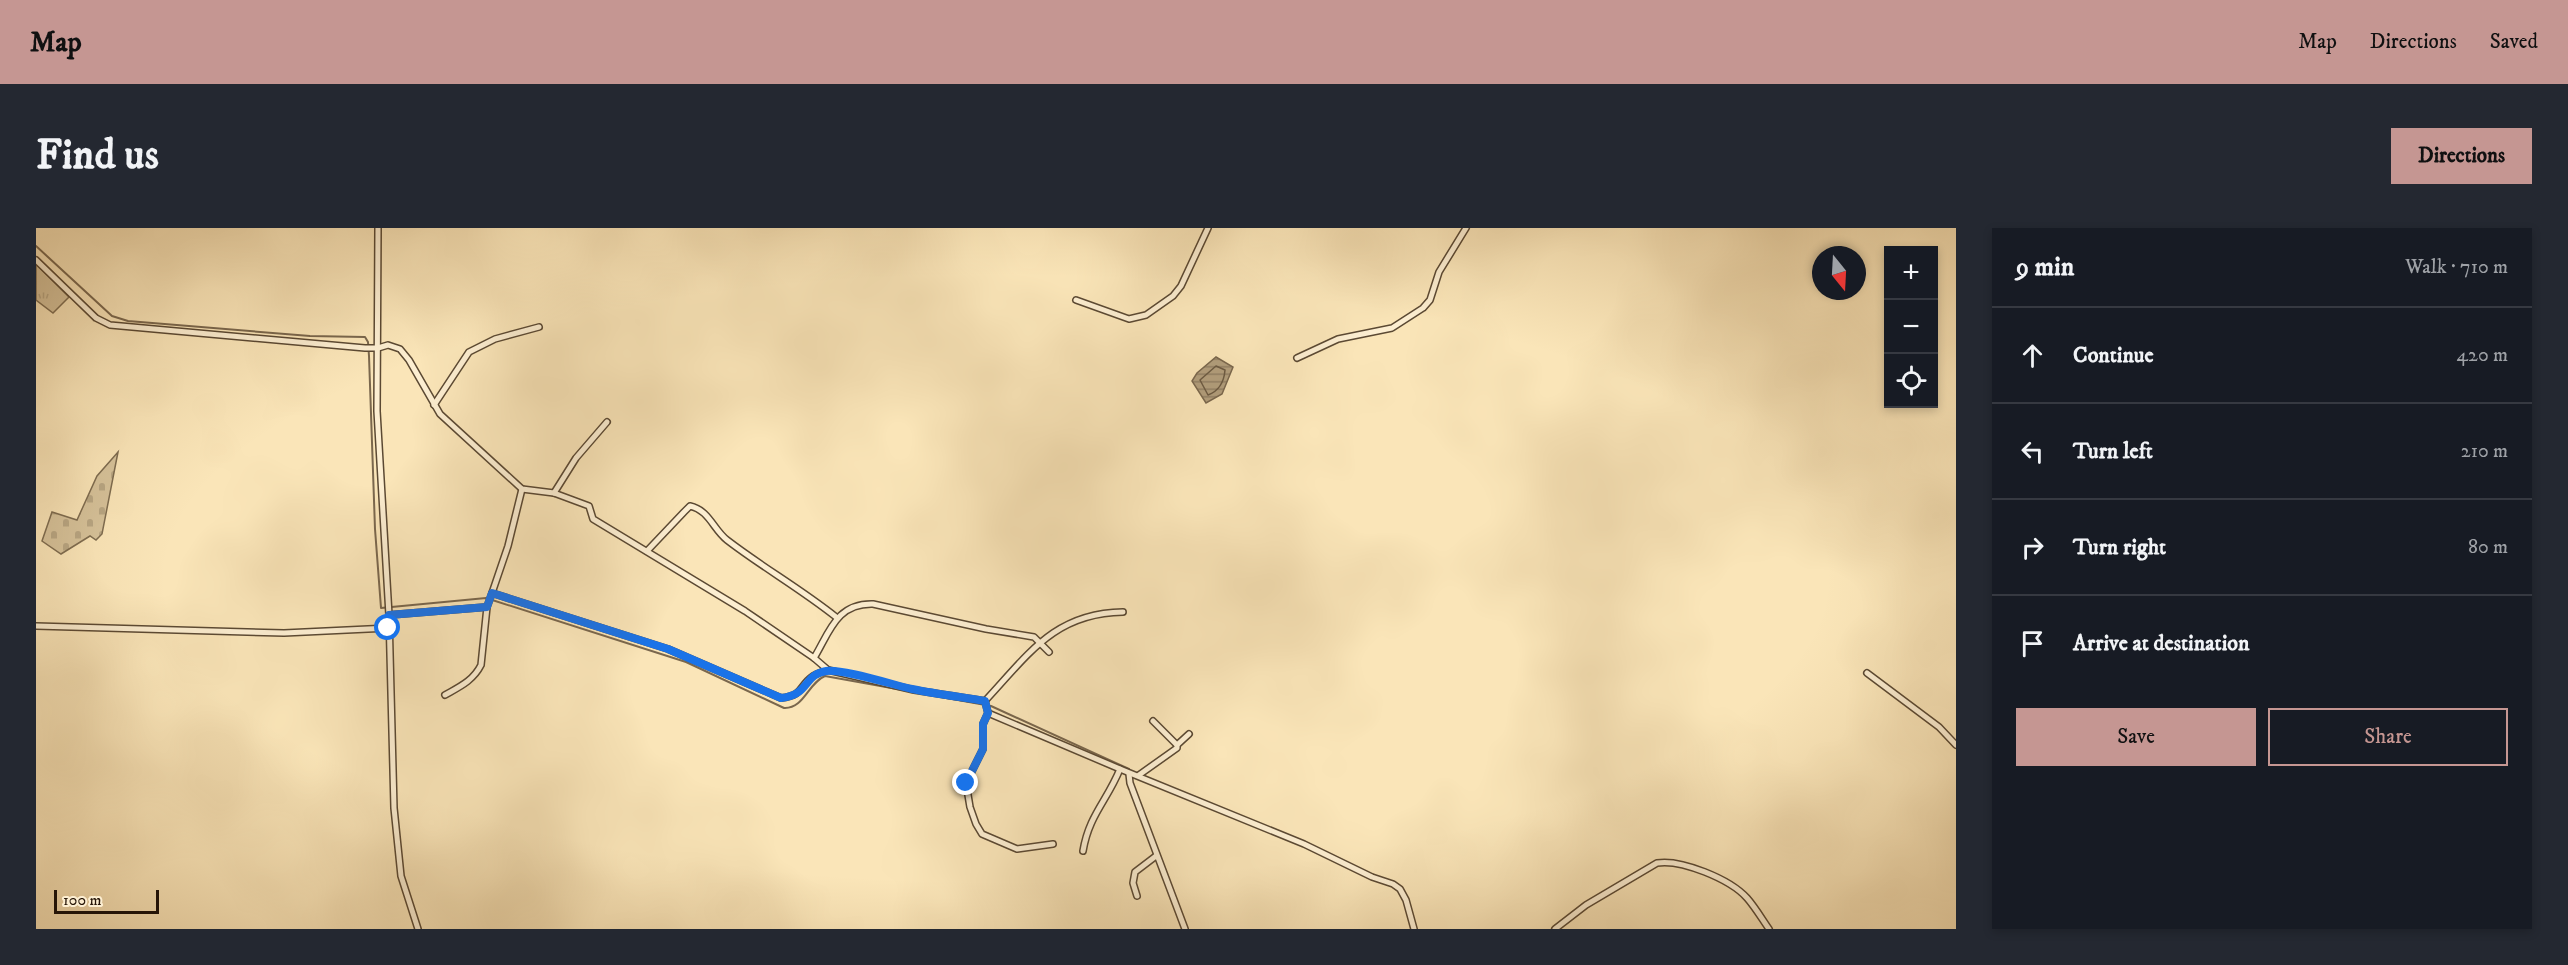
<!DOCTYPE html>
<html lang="en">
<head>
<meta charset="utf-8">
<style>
	body { margin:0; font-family:"IM FELL DW Pica",serif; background:#242831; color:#f1f3f6 }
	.controls { position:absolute; right:18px; top:18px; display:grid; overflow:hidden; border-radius:0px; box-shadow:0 3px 9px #0003 }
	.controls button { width:54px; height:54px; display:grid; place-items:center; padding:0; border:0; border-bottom:2px solid #363941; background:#171b24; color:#f1f3f6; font:30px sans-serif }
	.compass { position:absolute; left:1776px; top:18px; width:54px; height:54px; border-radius:50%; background:#171b24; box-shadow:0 3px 9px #0003; rotate:162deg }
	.scale { position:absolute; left:18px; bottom:15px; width:105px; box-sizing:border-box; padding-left:6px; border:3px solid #261507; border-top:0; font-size:16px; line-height:21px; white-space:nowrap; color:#261507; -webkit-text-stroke:4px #fceed1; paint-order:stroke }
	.stop { position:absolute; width:18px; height:18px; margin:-14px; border:4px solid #1a73e8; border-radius:50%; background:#fff }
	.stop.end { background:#1a73e8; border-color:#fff; box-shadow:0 2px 6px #0008 }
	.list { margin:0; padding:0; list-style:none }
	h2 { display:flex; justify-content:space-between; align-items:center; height:78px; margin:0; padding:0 24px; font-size:26px }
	h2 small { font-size:20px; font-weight:400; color:#9ea1a6 }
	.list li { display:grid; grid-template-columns:39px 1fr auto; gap:18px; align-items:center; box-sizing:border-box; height:96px; padding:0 24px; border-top:2px solid #363941 }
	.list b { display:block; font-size:22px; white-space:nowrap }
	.list em { font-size:20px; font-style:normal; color:#9ea1a6 }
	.actions { display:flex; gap:12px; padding:18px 24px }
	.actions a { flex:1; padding:14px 0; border:2px solid #c59692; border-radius:0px; text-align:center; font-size:21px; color:#c59692 }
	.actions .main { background:#c59692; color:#111 }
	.icon { flex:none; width:33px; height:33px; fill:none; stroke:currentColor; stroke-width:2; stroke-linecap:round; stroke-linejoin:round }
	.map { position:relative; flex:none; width:1920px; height:701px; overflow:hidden; border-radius:0px }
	header { display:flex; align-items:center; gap:36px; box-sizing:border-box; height:84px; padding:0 30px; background:#c59692; color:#111 }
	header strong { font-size:28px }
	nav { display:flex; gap:33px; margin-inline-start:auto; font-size:21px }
	.intro { display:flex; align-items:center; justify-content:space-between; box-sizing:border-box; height:144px; padding:0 36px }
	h1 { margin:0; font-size:42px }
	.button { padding:15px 27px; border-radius:0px; background:#c59692; color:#111; font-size:21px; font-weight:700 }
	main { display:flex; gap:36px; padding:0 36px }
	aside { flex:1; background:#171b24; border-radius:0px; box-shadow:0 3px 9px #0003 }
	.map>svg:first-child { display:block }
	.grass { fill:url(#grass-tufts); stroke:#7e6c50; stroke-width:1.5 }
	.cemetery { fill:url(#cemetery-stones); stroke:#7e6c50; stroke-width:1.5 }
	.water { fill:url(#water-rules); stroke:#7a674d; stroke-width:1.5 }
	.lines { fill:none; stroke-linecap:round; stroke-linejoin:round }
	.shore { stroke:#6c5a42; stroke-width:1.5 }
	.stream { stroke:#7a674d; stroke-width:2 }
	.street-casing { stroke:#5b4933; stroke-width:8 }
	.street { stroke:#fceed1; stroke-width:5 }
	.route { stroke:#1a73e8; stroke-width:8 }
</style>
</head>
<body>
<header>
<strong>Map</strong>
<nav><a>Map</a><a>Directions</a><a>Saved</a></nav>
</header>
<div class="intro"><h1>Find us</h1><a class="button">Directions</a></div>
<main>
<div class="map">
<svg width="1920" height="701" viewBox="0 0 1920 701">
	<defs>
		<pattern id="grass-tufts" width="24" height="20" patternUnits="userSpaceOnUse" patternTransform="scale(1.5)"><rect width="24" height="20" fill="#d6c29a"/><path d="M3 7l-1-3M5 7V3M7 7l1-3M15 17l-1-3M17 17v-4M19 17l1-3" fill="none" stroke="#b8a683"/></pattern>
		<pattern id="cemetery-stones" width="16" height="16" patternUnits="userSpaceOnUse" patternTransform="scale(1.5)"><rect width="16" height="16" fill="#d6c29a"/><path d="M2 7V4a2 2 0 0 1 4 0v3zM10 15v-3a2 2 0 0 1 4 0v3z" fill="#b8a683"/></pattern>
		<pattern id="water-rules" width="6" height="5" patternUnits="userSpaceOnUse" patternTransform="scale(1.5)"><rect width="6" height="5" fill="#b29e7c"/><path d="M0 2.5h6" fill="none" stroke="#918064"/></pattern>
	</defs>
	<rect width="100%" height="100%" fill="#fae5b8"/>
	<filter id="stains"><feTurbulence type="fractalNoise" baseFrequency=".00333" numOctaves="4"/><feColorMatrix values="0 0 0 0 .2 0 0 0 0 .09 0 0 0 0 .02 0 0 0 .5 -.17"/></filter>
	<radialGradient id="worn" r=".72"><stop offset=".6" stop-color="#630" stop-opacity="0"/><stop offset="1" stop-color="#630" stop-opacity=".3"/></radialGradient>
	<polygon class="grass" points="0,36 33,69 17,85 0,72"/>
	<polygon class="cemetery" points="82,224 66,306 60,312 54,308 25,326 6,313 16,284 41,292 61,248"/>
	<polygon class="water" points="1180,129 1197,139 1186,166 1170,175 1156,153 1161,145"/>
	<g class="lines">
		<path class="shore" d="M1180,138l9,4c-1,12 -6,21 -17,25l-8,-15z"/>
		<path class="stream" d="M0,18l76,70 16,5 182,15 55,1 3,5 1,14 6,173 6,79 105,-10 200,64 98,46c20,1 24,-25 41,-32l166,30 138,63"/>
		<g class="street-casing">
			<g id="street">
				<polyline points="342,0 341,183 353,387 358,580 365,648 382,701"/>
				<polyline points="0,32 60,90 74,97 329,120 342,120 352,117 364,121 373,132 404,186 486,261 518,265 553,278 557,291 709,383 778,430 792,442 878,462 949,473"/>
				<polyline points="1040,72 1093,91 1110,87 1137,68 1145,58 1172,0"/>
				<polyline points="1261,130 1302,111 1356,100 1387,80 1394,72 1403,44 1430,0"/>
				<polyline points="398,177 433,124 459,111 503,99"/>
				<polyline points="518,265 540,230 571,194"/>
				<path d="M611,323l37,-39 6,-6c19,4 23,23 37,34 35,27 74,49 109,77"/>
				<polyline points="456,365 472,318 486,261"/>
				<path d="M353,387l98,-8 5,-14 176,56 113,49c24,-3 17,-12 32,-22 4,-3 10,-4 15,-6"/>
				<polyline points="0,398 248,405 353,400"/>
				<path d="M778,430c16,-27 23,-55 59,-54l113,25 48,8 15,15"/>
				<polyline points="1831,445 1903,499 1920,517"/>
				<path d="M409,467c14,-8 28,-14 36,-30l6,-58"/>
				<polyline points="949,473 952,485 947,496 947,521 930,555 934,579 940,596 946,606 981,621 1017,616"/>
				<path d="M949,473c43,-46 69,-88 138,-89"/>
				<polyline points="952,485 1084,541"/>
				<polyline points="1141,517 1153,506"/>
				<polyline points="1093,546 1094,555 1149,701"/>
				<polyline points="1103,547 1141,520 1141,517 1117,493"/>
				<path d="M1047,623c6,-36 24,-50 37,-82l184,75 68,33 21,7 7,5 6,11 8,29"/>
				<polyline points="1101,668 1097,655 1099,644 1120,628"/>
				<path d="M1519,701l31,-24 71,-42c24,-4 73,16 90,35 8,9 15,21 22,31"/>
			</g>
		</g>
		<use href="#street" class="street"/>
	</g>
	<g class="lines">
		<path class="route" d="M352,400l1,-13 98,-8 5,-14 176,56 113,49c29,-3 22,-23 45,-27 14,-3 68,14 86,18 24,5 49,8 73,12l3,12 -5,11v25l-17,34"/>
	</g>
	<rect width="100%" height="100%" filter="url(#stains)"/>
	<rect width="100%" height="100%" fill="url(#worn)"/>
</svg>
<div class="controls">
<button>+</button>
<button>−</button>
<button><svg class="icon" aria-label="locate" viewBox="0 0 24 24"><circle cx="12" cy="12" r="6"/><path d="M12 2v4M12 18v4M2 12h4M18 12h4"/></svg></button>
</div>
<svg class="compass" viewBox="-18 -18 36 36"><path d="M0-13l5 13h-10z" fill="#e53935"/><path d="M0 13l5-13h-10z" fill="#9ea1a6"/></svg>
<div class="scale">100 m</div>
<div class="stop" style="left:352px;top:400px"></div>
<div class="stop end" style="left:930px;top:555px"></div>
</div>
<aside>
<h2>9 min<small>Walk · 710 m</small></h2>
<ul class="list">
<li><svg class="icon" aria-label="ahead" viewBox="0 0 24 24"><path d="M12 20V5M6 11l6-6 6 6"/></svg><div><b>Continue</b></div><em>420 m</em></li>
<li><svg class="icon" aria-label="left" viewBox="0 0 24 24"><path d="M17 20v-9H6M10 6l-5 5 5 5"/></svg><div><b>Turn left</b></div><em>210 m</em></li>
<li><svg class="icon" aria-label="right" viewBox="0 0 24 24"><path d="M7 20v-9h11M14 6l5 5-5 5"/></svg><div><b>Turn right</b></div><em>80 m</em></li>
<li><svg class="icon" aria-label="arrive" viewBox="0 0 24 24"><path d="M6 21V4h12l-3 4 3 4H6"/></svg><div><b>Arrive at destination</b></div></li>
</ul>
<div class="actions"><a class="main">Save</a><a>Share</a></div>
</aside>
</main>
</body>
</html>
